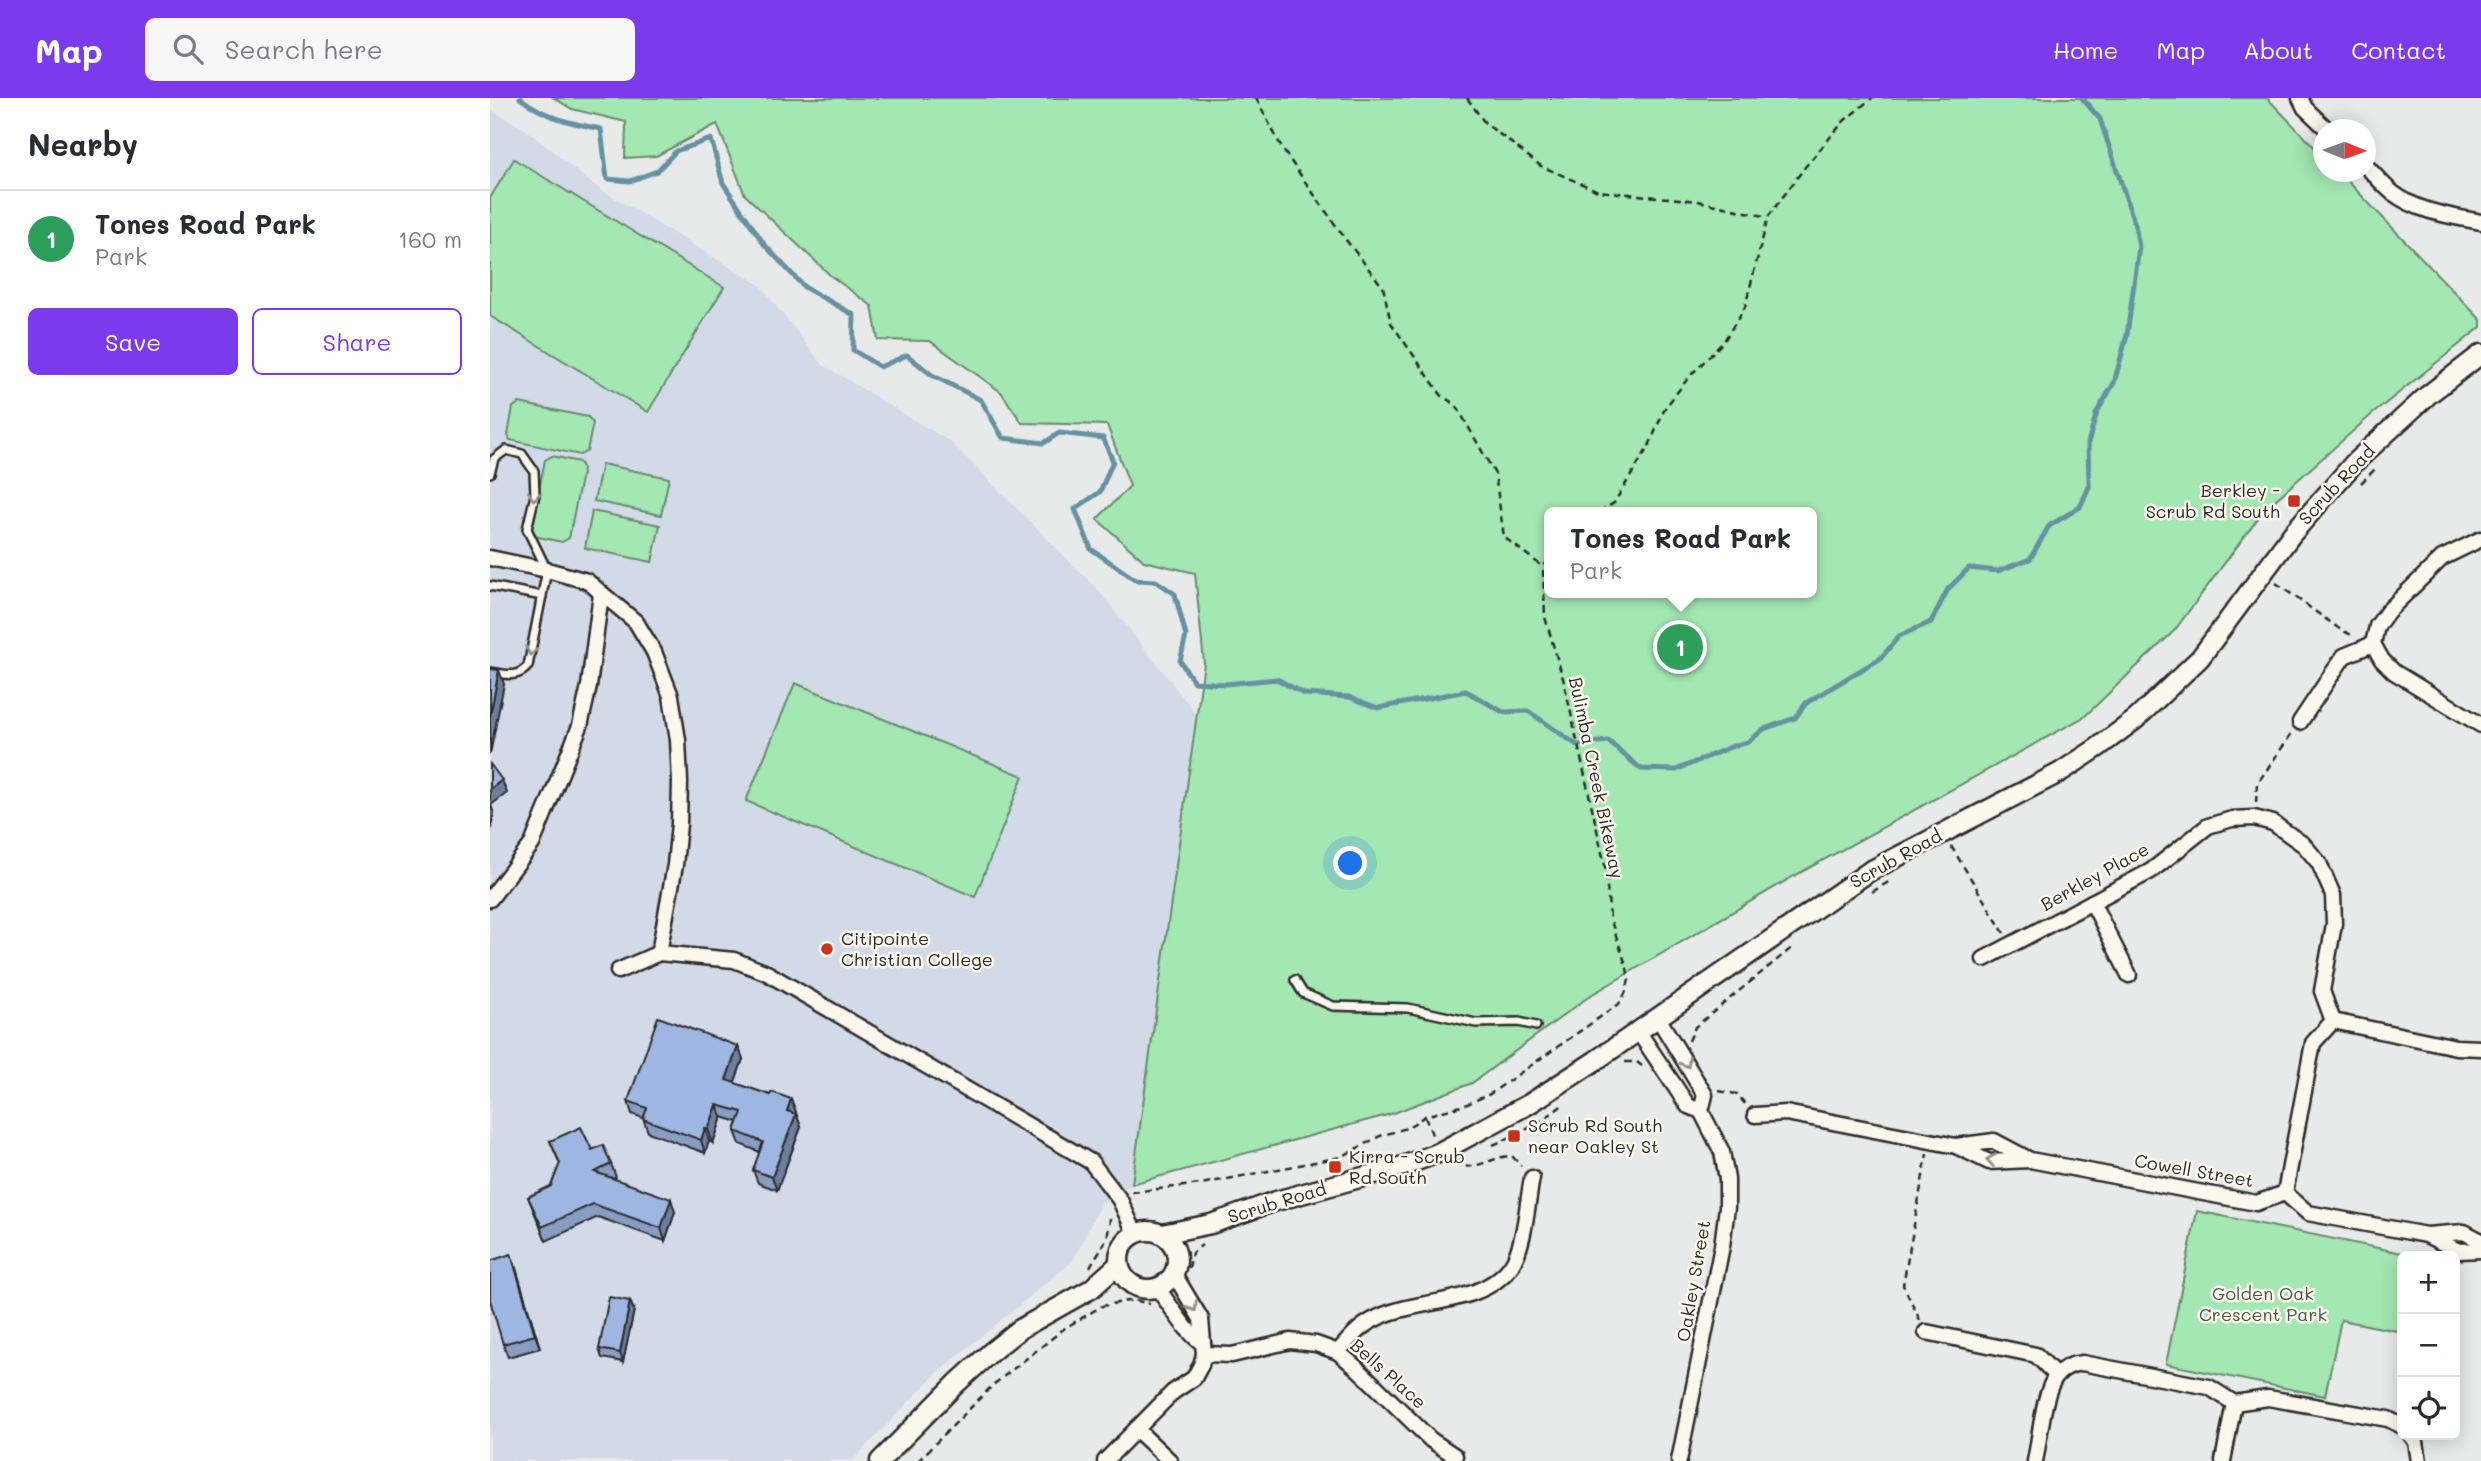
<!DOCTYPE html>
<html lang="en">
<head>
<meta charset="utf-8">
<style>
	body { margin:0; font-family:Mali,sans-serif; background:#f7f7f7; color:#2b2b33 }
	.controls { position:absolute; right:21px; bottom:21px; display:grid; overflow:hidden; border-radius:10px; box-shadow:0 4px 18px #0003 }
	.controls button { width:63px; height:63px; display:grid; place-items:center; padding:0; border:0; border-bottom:2px solid #e1e1e2; background:#fff; color:#2b2b33; font:35px sans-serif }
	.compass { position:absolute; left:1823px; top:21px; width:63px; height:63px; border-radius:50%; background:#fff; box-shadow:0 4px 18px #0003; rotate:91deg }
	.you { position:absolute; left:861px; top:766px; width:24px; height:24px; margin:-18px; border:5px solid #fff; border-radius:50%; background:#1a73e8; box-shadow:0 0 0 10px #1a73e833 }
	.badge { display:grid; place-items:center; width:46px; height:46px; border-radius:50%; background:#7c3aed; color:#fff; font-size:23px; font-weight:700 }
	.pin { position:absolute; translate:-50% -50%; border:4px solid #fff; box-shadow:0 2px 7px #0006 }
	.popup { position:absolute; left:1054px; top:409px; width:273px; height:91px; box-sizing:border-box; display:grid; place-content:center; border-radius:10px; background:#fff; filter:drop-shadow(0 2px 5px #0005); font-size:23px; white-space:nowrap; color:#7c7c81 }
	.popup b { font-size:26px; color:#2b2b33 }
	.popup::after { content:''; position:absolute; left:50%; top:100%; margin-left:-14px; border:14px solid transparent; border-top-color:#fff }
	.list { margin:0; padding:0; list-style:none }
	h2 { display:flex; justify-content:space-between; align-items:center; height:91px; margin:0; padding:0 28px; font-size:30px }
	h2 small { font-size:23px; font-weight:400; color:#7c7c81 }
	.list li { display:grid; grid-template-columns:46px 1fr auto; gap:21px; align-items:center; box-sizing:border-box; height:98px; padding:0 28px; border-top:2px solid #e1e1e2 }
	.list b { display:block; font-size:26px; white-space:nowrap }
	.list p { margin:0; font-size:23px; white-space:nowrap; color:#7c7c81 }
	.list em { font-size:23px; font-style:normal; color:#7c7c81 }
	.actions { display:flex; gap:14px; padding:21px 28px }
	.actions a { flex:1; padding:16px 0; border:2px solid #7c3aed; border-radius:10px; text-align:center; font-size:24px; color:#7c3aed }
	.actions .main { background:#7c3aed; color:#fff }
	.icon { flex:none; width:38px; height:38px; fill:none; stroke:currentColor; stroke-width:2; stroke-linecap:round; stroke-linejoin:round }
	.map { position:relative; flex:none; width:1991px; height:1363px; overflow:hidden }
	header { display:flex; align-items:center; gap:42px; box-sizing:border-box; height:98px; padding:0 35px; background:#7c3aed; color:#fff }
	header strong { font-size:33px }
	nav { display:flex; gap:38px; margin-inline-start:auto; font-size:24px }
	.search { width:490px; height:63px; background:#f7f7f7; display:flex; align-items:center; gap:18px; box-sizing:border-box; padding:0 24px; border-radius:10px; color:#7c7c81; font-size:26px }
	main { display:flex }
	aside { flex:1; background:#fff }
	.map>svg:first-child { display:block }
	.built { fill:#d2dae8 }
	.green { fill:#a3e7b2; stroke:#67896e; stroke-width:2; fill-rule:evenodd }
	.lines { fill:none; stroke-linecap:round; stroke-linejoin:round }
	.stream { stroke:#6691a1; stroke-width:5 }
	.service-casing { stroke:#2b2b2b; stroke-width:12 }
	.minor-casing { stroke:#2b2b2b; stroke-width:19 }
	.tertiary-casing { stroke:#2b2b2b; stroke-width:23 }
	.path { stroke:#2b2b2b; stroke-width:2.5; stroke-dasharray:7 5; stroke-linecap:butt }
	.service { stroke:#fbf7ec; stroke-width:7 }
	.minor { stroke:#fbf7ec; stroke-width:14 }
	.tertiary { stroke:#fbf7ec; stroke-width:18 }
	.wall { fill:#879dc2; stroke:#2b2b2b; stroke-width:2 }
	.shaded-wall { fill:#6e7f9e; stroke:#2b2b2b; stroke-width:2 }
	.building { fill:#9db6e2; stroke:#2b2b2b; stroke-width:2 }
	.oneway { stroke:#93918c }
	.poi-dot { fill:#c8321e; stroke:#fbf7ec; stroke-width:2.5 }
	.labels { text-anchor:middle; stroke-width:5; stroke-linejoin:round; paint-order:stroke }
	.street-label { font-size:18px; fill:#2b2b2b; stroke:#fbf7ec }
	.poi-label { font-size:18px; fill:#2b2b2b; stroke:#fbf7ec; text-anchor:start }
	.park-label { font-size:18px; fill:#495a4d; stroke:#fbf7ec }
</style>
</head>
<body>
<header>
<strong>Map</strong>
<div class="search"><svg class="icon" aria-label="search" viewBox="0 0 24 24"><circle cx="10" cy="10" r="6"/><path d="M15 15l6 6"/></svg>Search here</div>
<nav><a>Home</a><a>Map</a><a>About</a><a>Contact</a></nav>
</header>
<main>
<aside>
<h2>Nearby<small></small></h2>
<ul class="list">
<li><span class="badge" style="background:#2e9e5b">1</span><div><b>Tones Road Park</b><p>Park</p></div><em>160 m</em></li>
</ul>
<div class="actions"><a class="main">Save</a><a>Share</a></div>
</aside>
<div class="map">
<svg width="1991" height="1363" viewBox="0 0 1991 1363">
	<rect width="100%" height="100%" fill="#e8eaea"/>
	<filter id="ink" filterUnits="userSpaceOnUse"><feTurbulence type="fractalNoise" baseFrequency=".0143" numOctaves="2"/><feDisplacementMap in="SourceGraphic" scale="14" xChannelSelector="R" yChannelSelector="G"/><feConvolveMatrix kernelMatrix="1 2 1 2 8 2 1 2 1" color-interpolation-filters="sRGB"/></filter>
	<g filter="url(#ink)">
		<polygon class="built" points="0,11 35,31 105,88 270,187 333,267 462,345 609,493 707,617 642,1086 611,1105 583,1163 446,1276 362,1363 0,1363"/>
		<g class="green">
			<path d="M64,0h1713l56,58 1,16h15l142,148v7l-111,89 -105,93 -91,122 -90,86 -290,159 -203,119 -119,88 -81,31 -259,70 72,-521 -9,-90 -51,-12 -47,-42 33,-33 -23,-61 -85,-2 -21,-31 -71,-51 -52,-1 -6,-34 -41,-30 -86,-81 -28,-71 -61,32 -31,2 1,-36 -54,-13zM1059,414h262v81h-262z"/>
			<polygon points="24,61 234,189 158,314 0,218 0,100"/>
			<polygon points="29,305 98,319 103,325 97,353 90,357 20,342 18,337 23,309"/>
			<polygon points="62,358 89,364 93,371 79,440 72,444 44,438 41,432 55,362"/>
			<polygon points="112,366 179,380 171,417 104,403"/>
			<polygon points="102,413 170,427 162,464 95,450"/>
			<polygon points="305,585 533,678 485,799 256,703"/>
			<polygon points="1707,1113 1922,1157 1912,1158 1912,1206 1907,1233 1851,1222 1835,1298 1676,1266"/>
		</g>
		<g class="lines">
			<path class="stream" d="M30,0c26,20 50,25 81,31l6,50 23,2 27,-10 19,-20 35,-12 12,44 41,61 40,43 50,28 -1,35 27,17 27,-12 25,20 49,25 22,38 41,5 15,-10 44,5 10,23 -13,31 -25,17 16,40 45,31 20,1 19,13 11,42 -6,25 14,21 31,2 52,-5 27,15 45,3 29,11 88,-17 37,21 25,-1 49,34 31,-4 33,28 35,1 57,-24 15,-4 16,-13 31,-11 11,-15 75,-45 18,-22 32,-14 17,-33 21,-21 29,3 32,-12 19,-33 31,-19 9,-20 -1,-44 9,-31 17,-29 13,-48 12,-88 -4,-22 -35,-106 -18,-21"/>
			<g class="service-casing">
				<g id="service">
					<path d="M0,375l4,-14 12,-9 16,4 12,17 1,24 -8,34 20,41 -19,96c-11,13 -23,8 -38,6"/>
					<polyline points="0,488 52,498"/>
					<polyline points="805,882 813,895 843,908 918,910 986,925 1029,924 1046,928"/>
				</g>
			</g>
			<g class="minor-casing">
				<g id="minor">
					<polyline points="1810,0 1815,10 1838,32"/>
					<path d="M1876,68c9,9 17,19 27,27 25,19 58,23 88,29"/>
					<polyline points="1991,441 1952,460 1898,513 1887,528 1883,546 1892,562 1904,574 1991,627"/>
					<polyline points="0,460 57,472 97,483 146,524 164,554 181,598 188,642 190,684 189,726 185,767 169,855"/>
					<polyline points="1810,624 1854,558 1883,546"/>
					<polyline points="0,801 42,746 90,628 99,588 111,496"/>
					<polyline points="1602,804 1639,877"/>
					<polyline points="1494,861 1661,773 1718,728 1742,721 1764,720 1783,725 1814,747 1829,765 1843,797 1844,826 1832,893 1843,923 1823,945 1795,1095"/>
					<polyline points="128,873 169,855 244,862 277,875 601,1064 630,1102 645,1135"/>
					<polyline points="1168,920 1215,997 1211,1013 1232,1054 1237,1081 1237,1109 1232,1148 1189,1363"/>
					<polyline points="1843,923 1966,949 1991,950"/>
					<polyline points="1148,933 1198,1008 1211,1013"/>
					<polyline points="1265,1017 1296,1015 1466,1048 1499,1064 1540,1062 1766,1105 1795,1095 1818,1115 1936,1137 1969,1153 1991,1152"/>
					<polyline points="1466,1048 1504,1043 1538,1061"/>
					<polyline points="1937,1137 1974,1134 1991,1143"/>
					<path d="M667,1190c17,21 24,39 46,56"/>
					<polyline points="1436,1234 1546,1257 1566,1277"/>
					<path d="M848,1254c10,-12 20,-24 35,-32 42,-23 107,-12 138,-54 14,-21 16,-63 21,-88"/>
					<polyline points="714,1256 742,1257 800,1243 826,1246 848,1254 869,1272 941,1342 965,1358"/>
					<polyline points="646,1331 680,1363"/>
					<polyline points="1921,1337 1926,1344 1929,1363"/>
					<polyline points="615,1363 683,1294 704,1280 711,1267 714,1256 711,1221 684,1176"/>
					<path d="M1545,1363c5,-22 8,-70 22,-86 7,-8 15,-11 25,-12l127,24 25,16 34,-5 120,21 14,7"/>
					<polyline points="1733,1363 1744,1305"/>
				</g>
			</g>
			<g class="tertiary-casing">
				<g id="tertiary">
					<circle cx="658" cy="1162" r="29"/>
					<polyline points="672,1136 721,1126 786,1103 913,1068 948,1055 1039,1006 1105,963 1380,773 1569,675 1607,650 1646,621 1710,560 1802,436 1865,364 1938,297 1991,256"/>
					<polyline points="390,1363 467,1285 501,1254 530,1231 601,1191 629,1166"/>
				</g>
			</g>
			<g class="path">
				<polyline points="766,0 793,52 856,142 893,189 901,225 952,298 966,307 1005,376 1014,439 1053,469"/>
				<polyline points="977,0 995,25 1051,68 1108,93 1208,103 1278,119"/>
				<polyline points="1871,385 1886,370"/>
				<polyline points="1109,414 1124,405 1159,348 1175,310 1199,279 1234,243 1255,209 1278,119 1315,69 1354,23 1382,0"/>
				<polyline points="1786,485 1851,532 1864,538"/>
				<polyline points="1766,705 1767,686 1802,635"/>
				<polyline points="1461,748 1514,835"/>
				<polyline points="1382,794 1400,783"/>
				<polyline points="1199,943 1205,929 1304,848"/>
				<polyline points="1135,964 1147,964 1152,968"/>
				<polyline points="1229,993 1247,996 1256,1007"/>
				<polyline points="935,1019 943,1039"/>
				<path d="M1003,1047c30,-13 46,-21 72,-42"/>
				<path d="M967,1062l4,6c18,3 33,-10 51,-10l9,10"/>
				<polyline points="642,1094 711,1086 851,1059 890,1038 917,1030 935,1018 975,1007 1000,996 1129,906 1135,896 1139,882 1137,870 1120,820 1115,768 1074,584 1055,519 1053,469 1059,462"/>
				<path d="M600,1169c10,-20 18,-20 20,-49"/>
				<polyline points="699,1170 702,1155 712,1147"/>
				<polyline points="1430,1222 1413,1187 1437,1056"/>
				<polyline points="428,1363 503,1287 575,1230 612,1208 643,1202 660,1206"/>
			</g>
			<use href="#service" class="service"/>
			<use href="#minor" class="minor"/>
			<use href="#tertiary" class="tertiary"/>
		</g>
		<g class="wall">
			<polygon points="248,948 253,961 244,985 280,997 301,1001 311,1029 287,1092 268,1085 263,1072 270,1054 250,1046 245,1033 248,1024 232,1019 223,1045 219,1043 215,1055 158,1034 153,1020 142,1016 138,1003"/>
			<polygon points="60,1043 102,1052 121,1066 126,1079 123,1081 185,1114 175,1143 108,1119 56,1143 38,1099 61,1088 70,1066"/>
			<polygon points="21,1156 50,1250 18,1259 13,1246"/>
			<polygon points="144,1212 133,1264 112,1260 109,1251"/>
		</g>
		<g class="shaded-wall">
			<polygon points="9,572 14,586 0,656 0,618"/>
			<polygon points="12,682 17,695 1,707 4,715 0,735 0,691"/>
			<polygon points="248,948 253,961 241,995 236,982"/>
			<polygon points="301,1001 306,1014 302,1026 297,1013"/>
			<polygon points="227,1007 232,1019 223,1045 218,1032"/>
			<polygon points="306,1016 311,1029 287,1092 282,1079"/>
			<polygon points="215,1030 219,1043 215,1055 211,1042"/>
			<polygon points="181,1101 185,1114 175,1143 171,1130"/>
			<polygon points="21,1156 26,1170 50,1250 45,1237"/>
			<polygon points="140,1203 144,1212 133,1264 130,1255"/>
		</g>
		<g class="building">
			<polygon points="0,571 9,572 0,618"/>
			<polygon points="0,666 12,682 0,691"/>
			<polygon points="168,919 248,948 236,982 280,997 282,994 301,1001 297,1013 306,1016 282,1079 263,1072 273,1044 245,1033 252,1014 227,1007 218,1032 215,1030 211,1042 153,1021 157,1010 138,1003"/>
			<polygon points="91,1029 102,1052 113,1047 121,1066 105,1074 181,1101 171,1130 103,1106 52,1129 38,1099 61,1088 70,1065 60,1043"/>
			<polygon points="21,1156 45,1237 13,1246 0,1202 0,1163"/>
			<polygon points="119,1199 140,1203 130,1255 109,1251"/>
		</g>
		<defs><path id="oneway-chevron" d="M-2-3.5L2.5 0L-2 3.5" fill="none" stroke-width="1.6" stroke-linecap="round" stroke-linejoin="round" transform="scale(1.75)"/></defs>
		<g class="oneway">
			<use href="#oneway-chevron" transform="translate(44 398) rotate(96)"/>
			<use href="#oneway-chevron" transform="translate(41 553) rotate(101)"/>
			<use href="#oneway-chevron" transform="translate(1196 965) rotate(59)"/>
			<use href="#oneway-chevron" transform="translate(1501 1062) rotate(-170)"/>
			<use href="#oneway-chevron" transform="translate(703 1209) rotate(57)"/>
		</g>
	</g>
	<g class="poi-dot">
		<rect x="1797" y="396" width="14" height="14" rx="3.5"/>
		<circle cx="337" cy="851" r="7"/>
		<rect x="1017" y="1031" width="14" height="14" rx="3.5"/>
		<rect x="838" y="1062" width="14" height="14" rx="3.5"/>
	</g>
	<g class="labels">
		<g class="street-label">
			<text transform="translate(1847 387) rotate(-47)" y="6">Scrub Road</text>
			<text transform="translate(1106 680) rotate(78)" y="6">Bulimba Creek Bikeway</text>
			<text transform="translate(1406 761) rotate(-29)" y="6">Scrub Road</text>
			<text transform="translate(1605 779) rotate(-29)" y="6">Berkley Place</text>
			<text transform="translate(1704 1073) rotate(10)" y="6">Cowell Street</text>
			<text transform="translate(787 1105) rotate(-17)" y="6">Scrub Road</text>
			<text transform="translate(1204 1183) rotate(-80)" y="6">Oakley Street</text>
			<text transform="translate(898 1276) rotate(42)" y="6">Bells Place</text>
		</g>
		<g class="poi-label">
			<text x="1790" y="399" text-anchor="end">Berkley -<tspan x="1790" dy="21">Scrub Rd South</tspan></text>
			<text x="351" y="847">Citipointe<tspan x="351" dy="21">Christian College</tspan></text>
			<text x="1038" y="1034">Scrub Rd South<tspan x="1038" dy="21">near Oakley St</tspan></text>
			<text x="859" y="1065">Kirra - Scrub<tspan x="859" dy="21">Rd South</tspan></text>
		</g>
		<g class="park-label">
			<text x="1773" y="1202">Golden Oak<tspan x="1773" dy="21">Crescent Park</tspan></text>
		</g>
	</g>
</svg>
<div class="controls">
<button>+</button>
<button>−</button>
<button><svg class="icon" aria-label="locate" viewBox="0 0 24 24"><circle cx="12" cy="12" r="6"/><path d="M12 2v4M12 18v4M2 12h4M18 12h4"/></svg></button>
</div>
<svg class="compass" viewBox="-18 -18 36 36"><path d="M0-13l5 13h-10z" fill="#e53935"/><path d="M0 13l5-13h-10z" fill="#7c7c81"/></svg>
<div class="you"></div>
<div class="pin badge" style="left:1190px;top:549px;background:#2e9e5b">1</div>
<div class="popup"><b>Tones Road Park</b>Park</div>
</div>
</main>
</body>
</html>
